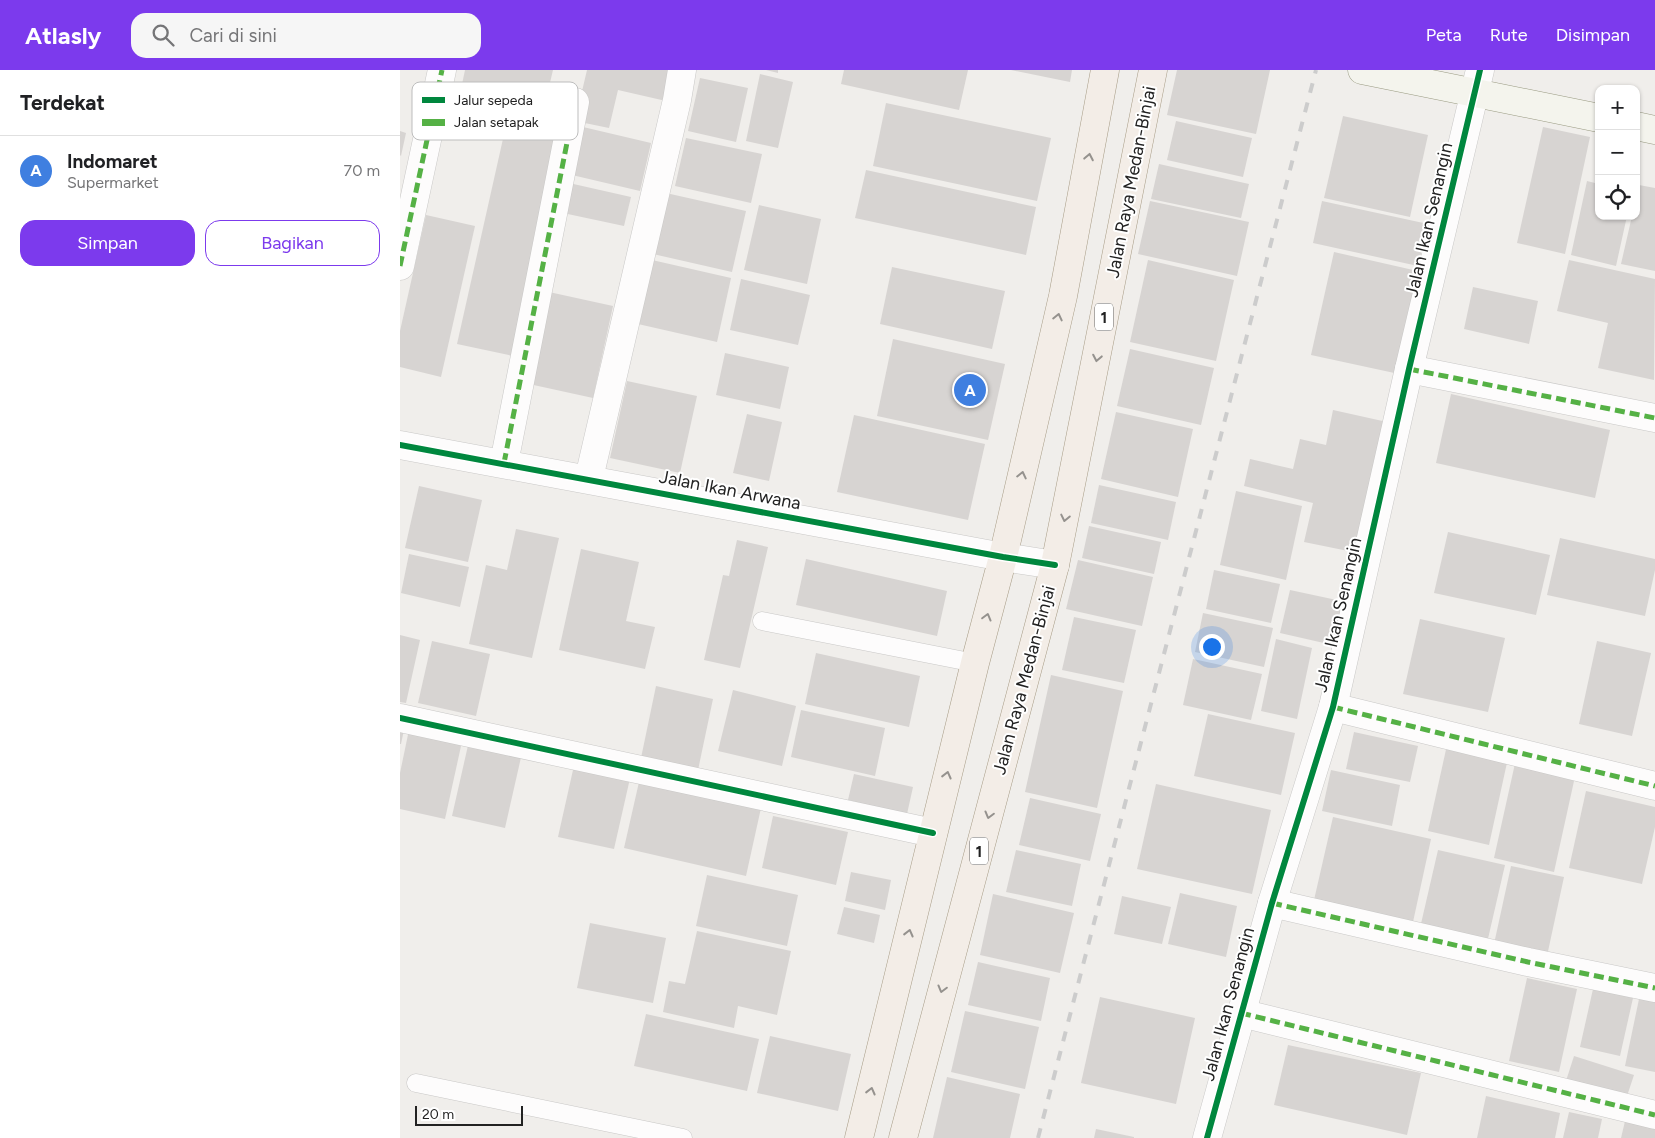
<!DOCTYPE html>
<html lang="id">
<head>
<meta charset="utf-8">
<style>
	body { margin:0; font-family:Figtree,sans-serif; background:#f6f6f6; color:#202124 }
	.controls { position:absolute; right:15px; top:15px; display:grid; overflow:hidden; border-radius:10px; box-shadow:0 1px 4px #0004 }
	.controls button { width:45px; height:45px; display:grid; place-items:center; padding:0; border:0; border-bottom:1px solid #e0e0e0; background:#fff; color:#202124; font:25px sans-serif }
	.scale { position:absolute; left:15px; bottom:12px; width:108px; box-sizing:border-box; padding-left:5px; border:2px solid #222; border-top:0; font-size:14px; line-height:18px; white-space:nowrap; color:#222; -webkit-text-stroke:4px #fff; paint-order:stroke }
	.you { position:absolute; left:811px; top:576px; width:18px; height:18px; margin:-12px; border:4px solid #fff; border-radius:50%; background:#1a73e8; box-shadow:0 0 0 8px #1a73e833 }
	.badge { display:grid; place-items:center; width:32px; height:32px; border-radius:50%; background:#7c3aed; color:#fff; font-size:16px; font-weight:700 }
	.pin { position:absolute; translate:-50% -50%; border:2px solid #fff; box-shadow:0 1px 5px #0006 }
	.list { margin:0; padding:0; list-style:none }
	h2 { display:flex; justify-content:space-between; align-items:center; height:65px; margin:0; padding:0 20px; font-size:21px }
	h2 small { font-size:16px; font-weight:400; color:#757577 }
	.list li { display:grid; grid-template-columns:32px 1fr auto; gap:15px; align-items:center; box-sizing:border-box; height:70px; padding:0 20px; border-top:1px solid #e0e0e0 }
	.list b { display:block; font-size:19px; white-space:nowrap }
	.list p { margin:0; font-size:16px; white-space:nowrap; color:#757577 }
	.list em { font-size:16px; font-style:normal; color:#757577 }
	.actions { display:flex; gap:10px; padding:15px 20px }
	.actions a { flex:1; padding:11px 0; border:1px solid #7c3aed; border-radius:15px; text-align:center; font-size:18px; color:#7c3aed }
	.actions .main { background:#7c3aed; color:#fff }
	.icon { flex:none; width:28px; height:28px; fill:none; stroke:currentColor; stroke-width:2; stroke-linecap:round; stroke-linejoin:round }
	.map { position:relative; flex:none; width:1255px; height:1068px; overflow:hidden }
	header { display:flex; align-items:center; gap:30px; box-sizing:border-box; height:70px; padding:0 25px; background:#7c3aed; color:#fff }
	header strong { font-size:24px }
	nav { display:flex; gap:28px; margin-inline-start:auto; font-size:18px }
	.search { width:350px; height:45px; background:#f6f6f6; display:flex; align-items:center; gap:12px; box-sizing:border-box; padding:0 18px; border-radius:15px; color:#757577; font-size:19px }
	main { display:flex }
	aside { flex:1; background:#fff }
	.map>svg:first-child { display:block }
	.building { fill:#d7d4d2 }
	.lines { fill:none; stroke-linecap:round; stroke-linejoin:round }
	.lane-casing { stroke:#c9c8c7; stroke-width:19 }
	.street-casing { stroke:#c9c8c7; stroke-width:29 }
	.secondary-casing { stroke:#999a82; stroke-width:29 }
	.primary-casing { stroke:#a79c86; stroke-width:29 }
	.lane { stroke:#fdfcfc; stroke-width:18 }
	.street { stroke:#fdfcfc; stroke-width:28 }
	.secondary { stroke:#f4f4ed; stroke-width:28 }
	.primary { stroke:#f3ede7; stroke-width:28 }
	.rail { stroke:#ccc; stroke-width:4; stroke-dasharray:10 10; stroke-linecap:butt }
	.quiet { stroke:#55b145; stroke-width:5; stroke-dasharray:10 5; stroke-linecap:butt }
	.cycleway-casing { stroke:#fff; stroke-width:9 }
	.cycleway { stroke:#00873e; stroke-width:6 }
	.oneway { stroke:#95928e }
	.labels { text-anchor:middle; stroke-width:4; stroke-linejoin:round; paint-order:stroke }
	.shield { fill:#fff; stroke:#646464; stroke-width:1 }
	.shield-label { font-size:16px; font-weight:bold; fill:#222 }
	.street-label { font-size:18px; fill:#222; stroke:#fff }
	.key { fill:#fff; stroke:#bdbdbd; stroke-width:1 }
	.key-label { font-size:14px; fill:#222 }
</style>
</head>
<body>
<header>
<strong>Atlasly</strong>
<div class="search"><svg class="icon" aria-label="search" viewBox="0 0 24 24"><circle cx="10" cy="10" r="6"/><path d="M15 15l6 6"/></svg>Cari di sini</div>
<nav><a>Peta</a><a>Rute</a><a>Disimpan</a></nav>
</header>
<main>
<aside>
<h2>Terdekat<small></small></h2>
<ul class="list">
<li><span class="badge" style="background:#3f7fe0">A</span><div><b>Indomaret</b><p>Supermarket</p></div><em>70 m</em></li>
</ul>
<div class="actions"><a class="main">Simpan</a><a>Bagikan</a></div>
</aside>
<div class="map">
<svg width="1255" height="1068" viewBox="0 0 1255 1068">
	<rect width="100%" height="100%" fill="#f0eeeb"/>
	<g class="building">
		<polygon points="65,0 153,0 144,38 61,19"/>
		<polygon points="187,0 273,0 266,31 218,20 209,58 175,51"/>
		<polygon points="366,0 378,0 378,3"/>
		<polygon points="444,0 568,0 559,40 441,14"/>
		<polygon points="611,0 672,0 670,12"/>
		<polygon points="777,0 870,0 856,64 767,45"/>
		<polygon points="360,4 393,12 378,78 346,71"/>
		<polygon points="300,8 348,18 336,72 288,61"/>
		<polygon points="486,33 651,68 637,131 473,96"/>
		<polygon points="109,42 164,54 113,286 57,274"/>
		<polygon points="943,46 1028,65 1010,147 924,128"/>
		<polygon points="776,51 852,68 843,107 767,90"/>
		<polygon points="183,57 251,73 240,121 172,105"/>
		<polygon points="1143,57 1190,67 1165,184 1117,173"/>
		<polygon points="0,61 6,63 1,86 0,85"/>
		<polygon points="286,68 362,84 351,133 275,116"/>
		<polygon points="759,94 849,114 841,148 751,129"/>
		<polygon points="466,100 636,137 626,185 455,148"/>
		<polygon points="1187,111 1199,114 1199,146 1227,146 1216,196 1171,185"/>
		<polygon points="169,113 231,127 224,156 163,143"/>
		<polygon points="1239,115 1255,118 1255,201 1221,194 1232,146 1236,146 1236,126"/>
		<polygon points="266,123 346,141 332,202 253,184"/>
		<polygon points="750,131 849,152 837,206 738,184"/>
		<polygon points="922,131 1028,154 1018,196 913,173"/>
		<polygon points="359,135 421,149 407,214 344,200"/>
		<polygon points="26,145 75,156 41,307 0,297 0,261"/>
		<polygon points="934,182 1022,202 999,304 911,285"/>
		<polygon points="252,190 331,208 317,272 238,254"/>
		<polygon points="748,190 834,210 816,291 730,272"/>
		<polygon points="1169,190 1255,209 1254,310 1198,298 1208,253 1157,241"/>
		<polygon points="492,197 605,221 592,279 480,254"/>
		<polygon points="341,209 410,225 398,275 330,260"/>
		<polygon points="1073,217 1138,231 1129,274 1064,259"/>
		<polygon points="149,222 213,236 193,328 129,314"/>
		<polygon points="493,269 605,294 588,370 477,346"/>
		<polygon points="730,279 814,298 801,355 717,336"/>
		<polygon points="325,283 389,297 380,339 316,325"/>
		<polygon points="227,311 297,326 280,403 210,388"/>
		<polygon points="1051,324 1210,360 1195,428 1036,393"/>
		<polygon points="933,340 987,352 958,483 904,472 913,433 844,416 850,389 893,399 900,369 926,375"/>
		<polygon points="716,342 793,359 778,427 701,409"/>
		<polygon points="347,344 382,352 369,411 333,403"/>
		<polygon points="454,345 585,374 568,450 437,422"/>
		<polygon points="699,415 776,432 768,470 691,453"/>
		<polygon points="19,416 82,430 68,492 5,478"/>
		<polygon points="836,421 902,436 886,510 820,495"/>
		<polygon points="689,456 761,472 754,504 682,488"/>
		<polygon points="116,459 159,468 132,588 69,574 86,495 107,500"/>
		<polygon points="1048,462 1150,485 1136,545 1034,523"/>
		<polygon points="1160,468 1255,489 1255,500 1245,546 1147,525"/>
		<polygon points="337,470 368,477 340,598 304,590 323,505 329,506"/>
		<polygon points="181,479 239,492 226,551 255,557 245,599 159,580"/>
		<polygon points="9,484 69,497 60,537 1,523"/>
		<polygon points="406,489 547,521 537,566 396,535"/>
		<polygon points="678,490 753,507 742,556 666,539"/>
		<polygon points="814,500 880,514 871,553 806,539"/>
		<polygon points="890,520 946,532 937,576 880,563"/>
		<polygon points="803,543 873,558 864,597 795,582"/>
		<polygon points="674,547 736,560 724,613 662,600"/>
		<polygon points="1020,549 1105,568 1088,642 1003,624"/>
		<polygon points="0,565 20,570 6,633 0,632"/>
		<polygon points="876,569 912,578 897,649 861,641"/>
		<polygon points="32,571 90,584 76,646 18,633"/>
		<polygon points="1197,571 1251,583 1232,666 1179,654"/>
		<polygon points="416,583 520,606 509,657 405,634"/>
		<polygon points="793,589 862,604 851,650 783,635"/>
		<polygon points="651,605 723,621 697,738 625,722"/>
		<polygon points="256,616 313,629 298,700 241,688"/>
		<polygon points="333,620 396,636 382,696 318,681"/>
		<polygon points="401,640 485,658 475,706 391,687"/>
		<polygon points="808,644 895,663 881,725 794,706"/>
		<polygon points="0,654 5,655 1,674 0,674"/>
		<polygon points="10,655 63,667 45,749 0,739 0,703"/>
		<polygon points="954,662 1018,676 1010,712 946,699"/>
		<polygon points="69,671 122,683 105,758 52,746"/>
		<polygon points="1047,675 1108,688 1089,775 1028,761"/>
		<polygon points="1116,689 1176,702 1154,802 1094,788"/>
		<polygon points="175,691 231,704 214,779 158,767"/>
		<polygon points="931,700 1000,715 992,756 922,741"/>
		<polygon points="454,704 513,717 507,744 448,730"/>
		<polygon points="239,712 361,738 346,806 224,778"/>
		<polygon points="756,714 871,740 852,824 737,799"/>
		<polygon points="1186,721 1255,737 1255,757 1242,814 1169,798"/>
		<polygon points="630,728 701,744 690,791 619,775"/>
		<polygon points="373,746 448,762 436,815 362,798"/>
		<polygon points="933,747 1031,769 1013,852 914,830"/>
		<polygon points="616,780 681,794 672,836 606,822"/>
		<polygon points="1038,780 1105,795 1087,873 1020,858"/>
		<polygon points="1111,796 1164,807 1147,886 1094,874"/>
		<polygon points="451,802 491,810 485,840 445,831"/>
		<polygon points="307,805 398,825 387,876 296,856"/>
		<polygon points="780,823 837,836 826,887 768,874"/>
		<polygon points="593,824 674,843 660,903 580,885"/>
		<polygon points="722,826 771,837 762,874 714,864"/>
		<polygon points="444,837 480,845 474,873 437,864"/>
		<polygon points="190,853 266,868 253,933 177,918"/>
		<polygon points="297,861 391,881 377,945 338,936 334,958 263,942 269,911 285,914"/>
		<polygon points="578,892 650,908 641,951 568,935"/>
		<polygon points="1127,908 1177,919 1159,1002 1109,991"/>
		<polygon points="1193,919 1233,928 1220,986 1180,977"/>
		<polygon points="700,927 795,948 776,1034 681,1013"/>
		<polygon points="1239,929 1255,932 1255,1002 1225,996"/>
		<polygon points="565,941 639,957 625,1019 551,1002"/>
		<polygon points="246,944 359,969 347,1021 234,996"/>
		<polygon points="370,966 451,984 438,1041 357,1023"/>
		<polygon points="888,975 1021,1003 1007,1065 874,1035"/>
		<polygon points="1174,986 1234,1005 1225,1032 1165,1014"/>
		<polygon points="547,1007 620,1024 610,1068 533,1068"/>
		<polygon points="1086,1026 1160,1043 1155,1068 1077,1068"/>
		<polygon points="1169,1042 1202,1049 1198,1068 1163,1068"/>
		<polygon points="1226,1047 1255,1053 1255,1068 1221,1068"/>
		<polygon points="696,1059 734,1067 734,1068 694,1068"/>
	</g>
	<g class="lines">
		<g class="lane-casing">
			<g id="lane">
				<polyline points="362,551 575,593"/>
				<polyline points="16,1013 283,1068"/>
			</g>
		</g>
		<g class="street-casing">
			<g id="street">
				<polyline points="0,196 42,0"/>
				<polyline points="1009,299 1255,348"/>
				<polyline points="0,375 603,487 655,495"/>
				<polyline points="104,393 175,32"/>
				<polyline points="189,408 277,30 282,0"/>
				<polyline points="933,637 1255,716"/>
				<polyline points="0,648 533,763"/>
				<polyline points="872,833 1128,892 1255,918"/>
				<polyline points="841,943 1255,1045"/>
				<polyline points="807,1068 872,833 933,637 1009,299 1080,0"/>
			</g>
		</g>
		<g class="secondary-casing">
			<g id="secondary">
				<polyline points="962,0 1199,48"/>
				<polyline points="1236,56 1255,60"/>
			</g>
		</g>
		<g class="primary-casing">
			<g id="primary">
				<polyline points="459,1068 575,593 603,487 663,226 705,0"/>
				<polyline points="503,1068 655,495 753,0"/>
			</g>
		</g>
		<use href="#lane" class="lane"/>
		<use href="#street" class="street"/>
		<use href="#secondary" class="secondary"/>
		<use href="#primary" class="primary"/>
		<polyline class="rail" points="638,1068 916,0"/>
		<g class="quiet">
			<polyline points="0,196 42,0"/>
			<polyline points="1009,299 1255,348"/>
			<polyline points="104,393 175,32"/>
			<polyline points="933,637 1255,716"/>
			<polyline points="872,833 1128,892 1255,918"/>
			<polyline points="841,943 1255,1045"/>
		</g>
		<g class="cycleway-casing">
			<g id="cycleway">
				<polyline points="0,375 603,487 655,495"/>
				<polyline points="0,648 533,763"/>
				<polyline points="807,1068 872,833 933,637 1009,299 1080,0"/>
			</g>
		</g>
		<use href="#cycleway" class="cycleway"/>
	</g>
	<defs><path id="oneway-chevron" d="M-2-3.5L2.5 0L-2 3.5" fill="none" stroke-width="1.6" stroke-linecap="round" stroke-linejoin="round" transform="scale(1.25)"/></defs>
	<g class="oneway">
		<use href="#oneway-chevron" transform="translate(689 87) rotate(-79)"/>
		<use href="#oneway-chevron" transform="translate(658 247) rotate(-77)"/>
		<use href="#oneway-chevron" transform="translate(697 288) rotate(101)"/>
		<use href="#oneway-chevron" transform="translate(622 405) rotate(-77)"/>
		<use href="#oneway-chevron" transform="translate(665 448) rotate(102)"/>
		<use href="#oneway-chevron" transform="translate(587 547) rotate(-75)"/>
		<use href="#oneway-chevron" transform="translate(547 705) rotate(-76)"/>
		<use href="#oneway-chevron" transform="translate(589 745) rotate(105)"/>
		<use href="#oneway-chevron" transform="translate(509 863) rotate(-76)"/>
		<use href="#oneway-chevron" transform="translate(542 919) rotate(105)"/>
		<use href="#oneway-chevron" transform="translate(471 1021) rotate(-76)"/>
	</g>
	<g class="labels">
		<g class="shield">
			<rect x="695" y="233.5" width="18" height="27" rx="4"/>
			<rect x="570" y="767.5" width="18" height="27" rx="4"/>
		</g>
		<g class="shield-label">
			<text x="704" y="253">1</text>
			<text x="579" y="787">1</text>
		</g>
		<g class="street-label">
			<text transform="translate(731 112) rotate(-79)" y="6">Jalan Raya Medan-Binjai</text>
			<text transform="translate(1029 150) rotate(-77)" y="6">Jalan Ikan Senangin</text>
			<text transform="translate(330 420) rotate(11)" y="6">Jalan Ikan Arwana</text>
			<text transform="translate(938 545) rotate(-77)" y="6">Jalan Ikan Senangin</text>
			<text transform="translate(624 610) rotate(-75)" y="6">Jalan Raya Medan-Binjai</text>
			<text transform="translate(828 934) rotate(-75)" y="6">Jalan Ikan Senangin</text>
		</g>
	</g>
	<rect x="12" y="12" width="166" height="58" rx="8" class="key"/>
	<rect x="22" y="27" width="23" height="6" fill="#00873e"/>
	<rect x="22" y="49" width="23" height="7" fill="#55b145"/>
	<g class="key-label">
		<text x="54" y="35">Jalur sepeda</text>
		<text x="54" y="57">Jalan setapak</text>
	</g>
</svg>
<div class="controls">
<button>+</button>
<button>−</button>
<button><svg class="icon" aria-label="locate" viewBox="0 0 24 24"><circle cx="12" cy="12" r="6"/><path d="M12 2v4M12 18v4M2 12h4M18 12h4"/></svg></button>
</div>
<div class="scale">20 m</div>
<div class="you"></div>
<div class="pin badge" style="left:570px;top:320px;background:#3f7fe0">A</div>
</div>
</main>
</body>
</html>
